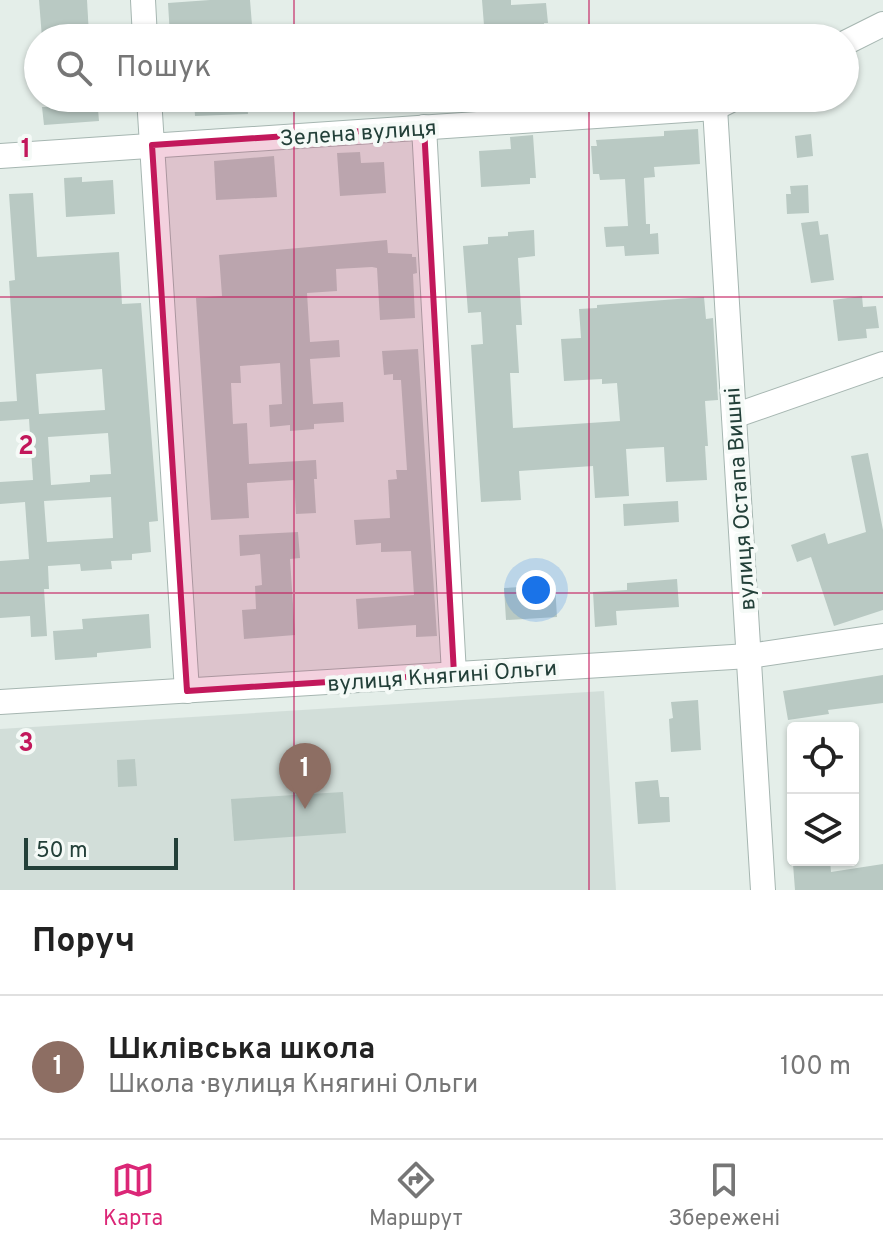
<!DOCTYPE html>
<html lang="uk">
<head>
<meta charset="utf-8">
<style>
	body { margin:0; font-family:Overpass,sans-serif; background:#f2f2f2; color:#222 }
	.controls { position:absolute; right:24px; bottom:24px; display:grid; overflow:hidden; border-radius:8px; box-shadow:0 2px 6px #0004 }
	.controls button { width:72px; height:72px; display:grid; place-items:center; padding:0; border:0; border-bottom:2px solid #e0e0e0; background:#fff; color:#222; font:40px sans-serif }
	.scale { position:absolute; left:24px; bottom:20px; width:154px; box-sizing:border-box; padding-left:8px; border:4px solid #234039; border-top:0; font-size:22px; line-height:28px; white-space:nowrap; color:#234039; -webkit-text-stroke:6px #f5faf7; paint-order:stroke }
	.you { position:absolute; left:536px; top:590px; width:28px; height:28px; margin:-20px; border:6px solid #fff; border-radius:50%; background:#1a73e8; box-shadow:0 0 0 12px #1a73e833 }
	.badge { display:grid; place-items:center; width:52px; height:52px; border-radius:50%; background:#db2777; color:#fff; font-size:26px; font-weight:700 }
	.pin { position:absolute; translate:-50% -66px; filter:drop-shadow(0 2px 4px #0008) }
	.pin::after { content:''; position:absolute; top:42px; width:28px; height:24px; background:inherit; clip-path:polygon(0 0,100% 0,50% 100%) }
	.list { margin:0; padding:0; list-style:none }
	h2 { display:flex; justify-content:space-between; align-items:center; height:104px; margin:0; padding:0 32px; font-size:34px }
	h2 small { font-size:26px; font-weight:400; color:#767676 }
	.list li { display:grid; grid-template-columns:52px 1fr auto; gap:24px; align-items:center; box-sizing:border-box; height:144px; padding:0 32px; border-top:2px solid #e0e0e0 }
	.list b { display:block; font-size:30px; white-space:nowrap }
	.list p { margin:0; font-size:26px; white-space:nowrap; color:#767676 }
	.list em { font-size:26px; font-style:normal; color:#767676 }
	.icon { flex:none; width:44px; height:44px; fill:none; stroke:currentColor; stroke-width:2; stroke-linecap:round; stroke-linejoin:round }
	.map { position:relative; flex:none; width:883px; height:890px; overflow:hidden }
	.search { position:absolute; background:#fff; box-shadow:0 2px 6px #0004; left:24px; right:24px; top:24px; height:88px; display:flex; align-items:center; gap:20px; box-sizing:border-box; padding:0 28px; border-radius:44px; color:#767676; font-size:30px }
	.sheet { height:248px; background:#fff }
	nav { display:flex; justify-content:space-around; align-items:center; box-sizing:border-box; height:112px; border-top:2px solid #e0e0e0; background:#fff; font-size:22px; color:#767676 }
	nav a { display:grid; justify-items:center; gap:4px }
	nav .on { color:#db2777 }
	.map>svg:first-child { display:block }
	.built { fill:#d2ded9 }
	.building { fill:#b9c9c3; fill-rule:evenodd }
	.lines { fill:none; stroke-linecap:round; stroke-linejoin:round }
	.street-casing { stroke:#a6b6b1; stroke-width:26 }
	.street { stroke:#fff; stroke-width:24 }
	.marked { fill:#c2185b; fill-opacity:0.2; stroke:#c2185b; stroke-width:6; stroke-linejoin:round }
	.grid { fill:none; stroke:#c2185b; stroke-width:2; stroke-opacity:0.55 }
	.labels { text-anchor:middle; stroke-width:8; stroke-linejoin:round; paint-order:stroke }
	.street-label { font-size:22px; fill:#234039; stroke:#f5faf7 }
	.grid-label { font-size:26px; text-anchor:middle; font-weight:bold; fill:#c2185b; stroke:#f5faf7; stroke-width:8; stroke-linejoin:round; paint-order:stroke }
</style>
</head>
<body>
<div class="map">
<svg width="883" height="890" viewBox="0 0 883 890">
	<rect width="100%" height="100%" fill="#e4eee9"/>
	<polygon class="built" points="604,691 616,890 0,890 0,729"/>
	<g class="building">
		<polygon points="39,0 87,0 89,35 42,38"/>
		<polygon points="210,0 250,0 252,25 219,27 219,34 170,36 168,3"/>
		<polygon points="482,0 511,0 511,5 546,3 548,23 544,23 545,38 485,38"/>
		<polygon points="49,98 97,98 99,121 44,125 42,107 50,107"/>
		<polygon points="194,98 247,98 248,114 195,116"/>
		<polygon points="698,129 700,164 654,167 655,177 644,178 646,224 650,224 650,234 658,233 659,254 625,256 624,246 606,247 604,227 628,226 625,179 600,180 599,174 593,174 591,146 597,146 596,140 664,136 664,131"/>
		<polygon points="811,134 813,156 797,158 795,136"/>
		<polygon points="533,135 536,178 530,178 530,184 481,187 479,151 511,149 510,137"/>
		<polygon points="360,152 361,163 384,162 386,193 340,196 337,153"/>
		<polygon points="274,156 277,197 216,200 214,161"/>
		<polygon points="82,177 82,182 113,180 115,214 66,217 64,178"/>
		<polygon points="808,185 809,213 787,214 786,194 791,194 790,186"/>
		<path d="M33,193l4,64 82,-5 3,52 19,-1 17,218 -9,1 2,30 -19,2v6l-21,1 1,8 -31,2 -1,-7 -32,2 1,23h-5l3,47 -16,1 -1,-21 -30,2v-57l29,-2 -4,-57 -25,2v-22l33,-2 -4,-61 -29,2v-19l17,-1 -8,-120 6,-1 -6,-86zM102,369l3,41 -66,4 -3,-40zM108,433l3,41 -21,1v7l-39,3 -3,-48zM111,497l2,41 -66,4 -3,-41z"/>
		<polygon points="818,221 820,235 828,234 834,280 811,283 801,223"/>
		<polygon points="534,230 535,256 518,258 522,325 516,325 519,373 510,373 513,428 620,421 617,383 602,384 602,379 564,381 561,339 581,338 579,309 597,308 597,305 704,297 706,319 713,318 718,400 705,401 708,446 705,446 707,480 666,482 664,447 626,449 629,496 595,498 593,466 519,471 521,500 481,502 471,345 483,344 481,312 468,313 463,246 488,244 488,237 508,236 508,232"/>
		<polygon points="387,240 388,253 412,254 412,257 416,257 417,273 413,274 415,318 380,320 377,268 372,267 336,269 337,291 307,293 310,342 339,340 340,357 310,359 313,404 343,402 344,422 314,424 314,429 290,431 290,425 270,427 269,405 282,404 280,363 240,366 241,383 231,383 233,424 247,423 249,464 316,460 317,479 314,479 316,513 296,514 294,480 247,483 249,518 211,520 196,298 222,296 219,255"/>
		<polygon points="862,296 863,307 876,306 879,328 866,329 867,338 838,341 833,300"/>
		<polygon points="418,349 437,636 416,637 416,625 358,629 356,599 414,595 411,551 381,552 381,543 356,545 354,520 390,518 388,480 397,479 396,470 407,470 401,380 393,380 393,374 384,375 382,351"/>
		<polygon points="868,453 883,530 883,610 834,626 811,557 797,562 791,545 825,533 828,544 866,532 851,456"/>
		<polygon points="678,501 679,522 624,526 623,504"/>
		<polygon points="298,532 300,558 290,559 295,635 244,639 242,610 256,609 255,586 262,585 260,554 240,556 239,535"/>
		<polygon points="677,579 679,607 616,611 617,625 595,627 593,592 627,590 627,583"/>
		<polygon points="555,585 557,617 506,620 504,588"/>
		<polygon points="149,614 151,648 97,653 97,657 55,660 53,631 83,629 82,619"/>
		<polygon points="883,675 883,703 828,710 829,714 788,720 783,691"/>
		<polygon points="698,700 701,750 671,752 669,719 673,718 671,702"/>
		<polygon points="135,759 137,786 118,787 117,760"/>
		<polygon points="658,780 660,797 669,797 670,822 638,824 635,782"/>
		<polygon points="343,792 346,833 234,841 231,799"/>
		<polygon points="830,861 831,872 883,864 883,890 795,890 793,864"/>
	</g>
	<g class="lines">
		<g class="street-casing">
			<g id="street">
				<polyline points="143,0 145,38"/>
				<polyline points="845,43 883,24"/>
				<polyline points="149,98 187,691"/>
				<polyline points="715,108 763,890"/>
				<polyline points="424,127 454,674"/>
				<polyline points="0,156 715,108 735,98"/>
				<polyline points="734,416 883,364"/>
				<polyline points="0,702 749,656 883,636"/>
			</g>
		</g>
		<use href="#street" class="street"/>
	</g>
	<path class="marked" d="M424,127l30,547 -267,17 -35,-546z"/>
	<path class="grid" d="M294,0v38M589,0v38M294,98v792M589,98v792M0,297h883M0,593h883"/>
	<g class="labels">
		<g class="street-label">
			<text transform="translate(358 132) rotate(-4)" y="8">Зелена вулиця</text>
			<text transform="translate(739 499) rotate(-94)" y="8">вулиця Остапа Вишні</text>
			<text transform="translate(442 675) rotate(-4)" y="8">вулиця Княгині Ольги</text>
		</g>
	</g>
	<g class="grid-label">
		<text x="26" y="157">1</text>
		<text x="26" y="454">2</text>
		<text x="26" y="751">3</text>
	</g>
</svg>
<div class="controls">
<button><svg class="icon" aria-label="locate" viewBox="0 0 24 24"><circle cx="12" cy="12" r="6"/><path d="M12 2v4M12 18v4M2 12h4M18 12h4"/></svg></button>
<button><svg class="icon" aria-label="layers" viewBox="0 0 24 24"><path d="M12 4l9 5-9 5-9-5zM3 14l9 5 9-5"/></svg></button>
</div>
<div class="scale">50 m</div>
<div class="you"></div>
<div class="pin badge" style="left:305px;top:809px;background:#8d6e63">1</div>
<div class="search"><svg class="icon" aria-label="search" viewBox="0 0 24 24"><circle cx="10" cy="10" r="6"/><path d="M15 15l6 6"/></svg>Пошук</div>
</div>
<section class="sheet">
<h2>Поруч<small></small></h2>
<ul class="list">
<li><span class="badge" style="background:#8d6e63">1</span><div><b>Шклівська школа</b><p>Школа · вулиця Княгині Ольги</p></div><em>100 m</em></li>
</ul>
</section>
<nav>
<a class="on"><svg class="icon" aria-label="map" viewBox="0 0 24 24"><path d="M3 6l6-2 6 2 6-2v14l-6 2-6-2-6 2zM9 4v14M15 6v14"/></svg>Карта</a>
<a><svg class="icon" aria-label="directions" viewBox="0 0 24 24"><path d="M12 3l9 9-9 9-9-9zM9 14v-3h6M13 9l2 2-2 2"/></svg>Маршрут</a>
<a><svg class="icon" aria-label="saved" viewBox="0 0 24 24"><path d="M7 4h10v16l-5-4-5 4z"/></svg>Збережені</a>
</nav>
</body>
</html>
